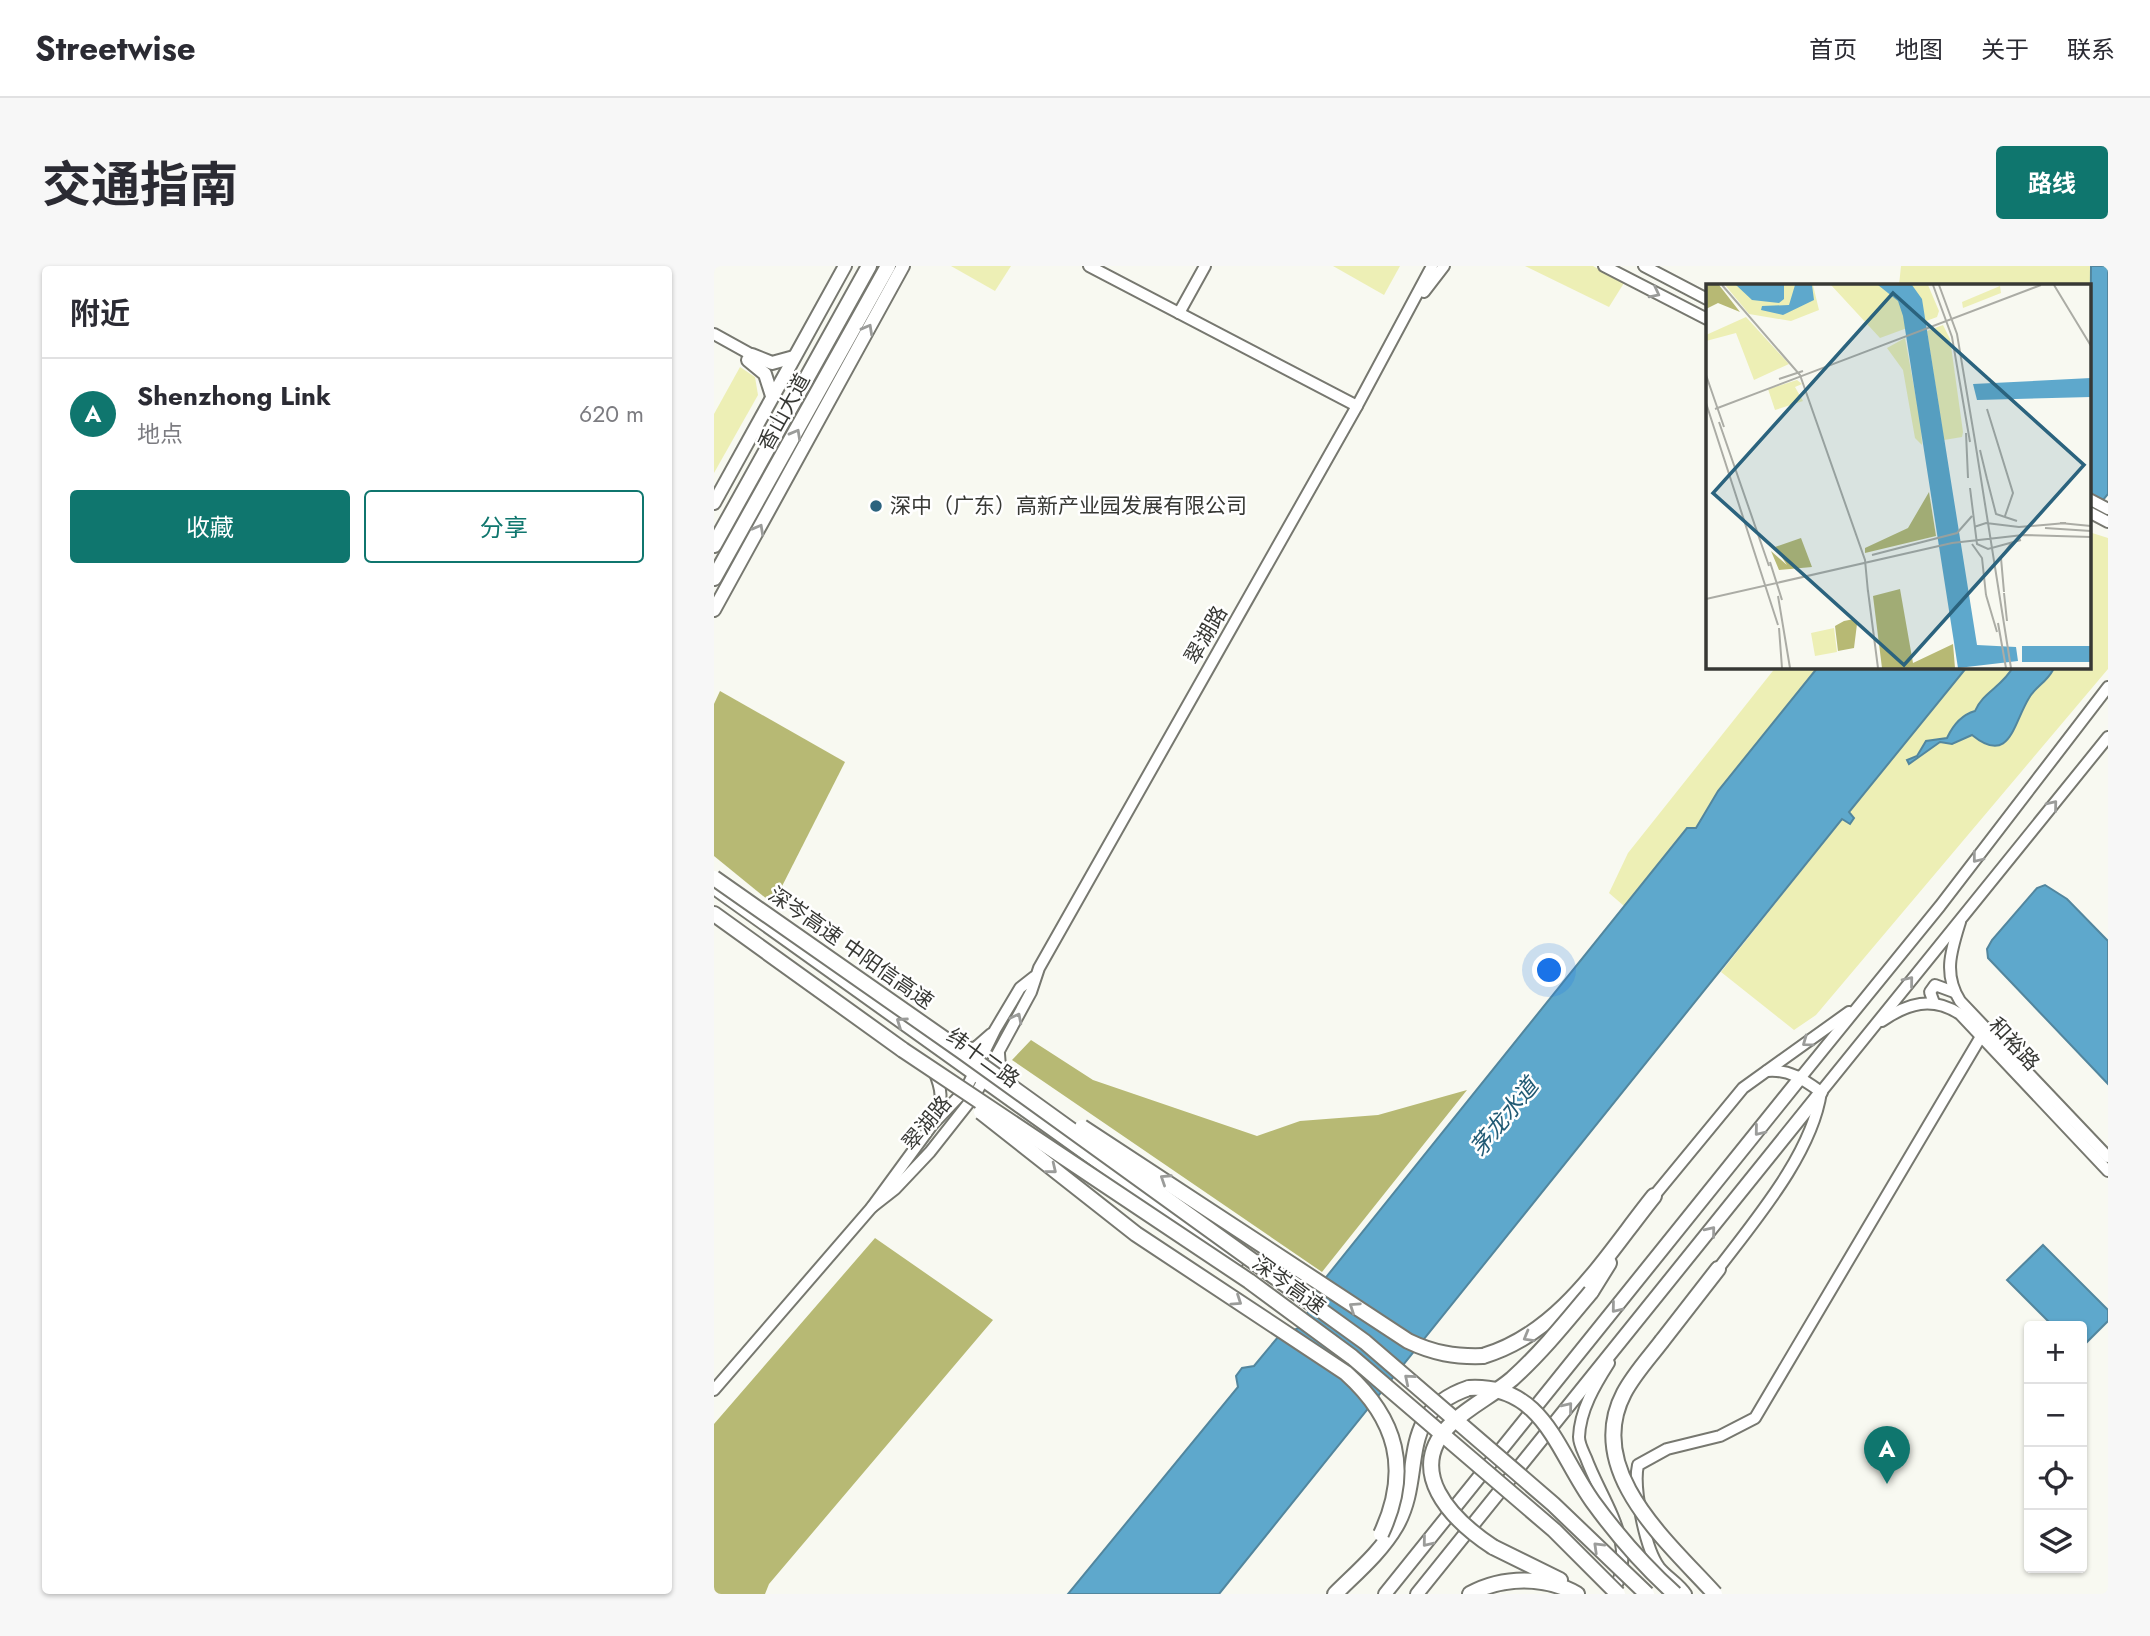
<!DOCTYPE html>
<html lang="zh">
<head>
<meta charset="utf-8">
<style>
	body { margin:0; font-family:Jost,"Noto Sans SC",sans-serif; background:#f7f7f7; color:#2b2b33 }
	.controls { position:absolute; right:21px; bottom:21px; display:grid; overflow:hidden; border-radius:7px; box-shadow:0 2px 5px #0004 }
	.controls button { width:63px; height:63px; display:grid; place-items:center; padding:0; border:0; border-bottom:2px solid #e1e1e2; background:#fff; color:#2b2b33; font:35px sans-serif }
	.you { position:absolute; left:836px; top:705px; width:24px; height:24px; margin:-18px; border:5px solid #fff; border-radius:50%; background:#1a73e8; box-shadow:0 0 0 10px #1a73e833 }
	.badge { display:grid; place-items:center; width:46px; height:46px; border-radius:50%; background:#0f766e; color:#fff; font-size:23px; font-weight:700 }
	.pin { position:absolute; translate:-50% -58px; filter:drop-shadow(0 2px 4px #0008) }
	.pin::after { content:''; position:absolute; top:37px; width:24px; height:21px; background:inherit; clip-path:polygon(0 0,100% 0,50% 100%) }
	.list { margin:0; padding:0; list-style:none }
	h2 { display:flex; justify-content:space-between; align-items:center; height:91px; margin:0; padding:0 28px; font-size:30px }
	h2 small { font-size:23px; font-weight:400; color:#7c7c81 }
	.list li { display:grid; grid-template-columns:46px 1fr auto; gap:21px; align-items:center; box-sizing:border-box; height:112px; padding:0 28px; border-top:2px solid #e1e1e2 }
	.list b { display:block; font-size:26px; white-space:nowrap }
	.list p { margin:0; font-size:23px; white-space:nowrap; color:#7c7c81 }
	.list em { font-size:23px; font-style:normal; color:#7c7c81 }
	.actions { display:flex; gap:14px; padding:21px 28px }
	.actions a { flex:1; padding:16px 0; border:2px solid #0f766e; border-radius:7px; text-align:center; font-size:24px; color:#0f766e }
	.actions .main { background:#0f766e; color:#fff }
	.icon { flex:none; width:38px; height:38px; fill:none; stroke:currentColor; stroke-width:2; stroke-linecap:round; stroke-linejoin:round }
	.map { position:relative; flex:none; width:1394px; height:1328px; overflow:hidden; border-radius:7px }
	header { display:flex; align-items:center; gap:42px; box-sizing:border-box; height:98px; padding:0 35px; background:#fff; border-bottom:2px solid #e1e1e2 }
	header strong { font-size:33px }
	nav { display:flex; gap:38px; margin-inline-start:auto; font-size:24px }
	.intro { display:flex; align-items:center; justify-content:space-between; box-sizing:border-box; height:168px; padding:0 42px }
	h1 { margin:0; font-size:49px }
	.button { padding:18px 32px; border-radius:7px; background:#0f766e; color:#fff; font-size:24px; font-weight:700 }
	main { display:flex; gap:42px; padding:0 42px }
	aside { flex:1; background:#fff; border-radius:7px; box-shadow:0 2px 5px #0004 }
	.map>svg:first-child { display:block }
	.green { fill:#edefb5 }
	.forest { fill:#b7b974 }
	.water { fill:#5ea8cc; stroke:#52869e; stroke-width:2 }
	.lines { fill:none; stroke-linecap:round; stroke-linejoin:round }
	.minor-casing { stroke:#777870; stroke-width:14 }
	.major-casing { stroke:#777870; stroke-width:16 }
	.highway-casing { stroke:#777870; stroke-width:18 }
	.minor { stroke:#fff; stroke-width:10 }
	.major { stroke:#fff; stroke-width:12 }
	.highway { stroke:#fff; stroke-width:14 }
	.highway-bridge-casing { stroke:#777870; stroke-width:18; stroke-linecap:butt }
	.highway-bridge { stroke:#fff; stroke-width:14 }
	.oneway { stroke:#9b9c9a }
	.poi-dot { fill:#2b637e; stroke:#fff; stroke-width:2.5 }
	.labels { text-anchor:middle; stroke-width:5; stroke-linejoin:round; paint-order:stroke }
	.street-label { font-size:21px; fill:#373834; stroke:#fff }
	.poi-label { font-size:21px; fill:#373834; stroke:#fff; text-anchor:start }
	.water-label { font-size:23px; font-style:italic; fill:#215a74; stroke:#fff }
	.inset-road { fill:none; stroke:#abaca5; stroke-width:2 }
	.view { fill:#2b637e; fill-opacity:0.15; stroke:#2b637e; stroke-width:3.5 }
	.inset-edge { fill:none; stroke:#373834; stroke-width:3.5 }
</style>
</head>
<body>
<header>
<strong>Streetwise</strong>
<nav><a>首页</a><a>地图</a><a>关于</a><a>联系</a></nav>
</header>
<div class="intro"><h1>交通指南</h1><a class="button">路线</a></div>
<main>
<aside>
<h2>附近<small></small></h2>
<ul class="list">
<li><span class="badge">A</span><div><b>Shenzhong Link</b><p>地点</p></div><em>620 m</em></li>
</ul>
<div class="actions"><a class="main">收藏</a><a>分享</a></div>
</aside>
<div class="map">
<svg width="1394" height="1328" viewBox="0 0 1394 1328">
	<rect width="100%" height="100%" fill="#f8f9f1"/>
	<g class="green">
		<polygon points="237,0 297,0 281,25"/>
		<polygon points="619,0 686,0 670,29"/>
		<polygon points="811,0 879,0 910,17 895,41"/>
		<polygon points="1187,0 1394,0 1375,217 1375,19 1185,19"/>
		<polygon points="26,101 41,111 44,129 0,207 0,148"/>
		<polygon points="1375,266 1394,272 1394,403 1102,749 1080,764 1007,706 1129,552 1135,558 1140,552 1135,546 1253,401 1375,401"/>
		<polygon points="1062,401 1104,401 1004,525 982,562 973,563 910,640 895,627 914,587"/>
	</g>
	<g class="forest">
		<polygon points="6,425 131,496 59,638 0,590 0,438"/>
		<polygon points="317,774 379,814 543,870 586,855 664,849 753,824 608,1006 298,794"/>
		<polygon points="161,972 279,1054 55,1318 51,1328 0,1328 0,1158"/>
	</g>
	<g class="water">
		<polygon points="1377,0 1394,0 1394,228 1375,251"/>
		<polygon points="1104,401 1253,401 1135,546 1140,552 1136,558 1128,553 505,1328 354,1328 524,1121 522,1110 528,1102 540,1100 564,1071 589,1060 601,1025 973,562 982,562 1004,525"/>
		<path d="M1299,401h37l3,3c-7,13 -17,16 -24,28 -16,26 -19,68 -57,37l-20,9 -12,-2 -31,22 -2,-4 10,-4 9,-15 21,-3c6,-13 14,-23 28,-27 7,-18 28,-25 38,-44z"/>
		<polygon points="1331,619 1353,633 1394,675 1394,818 1274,692 1273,683 1278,674 1323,622"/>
		<polygon points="1329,979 1394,1044 1394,1055 1368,1081 1368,1060 1339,1060 1293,1014"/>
	</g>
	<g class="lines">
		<g class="minor-casing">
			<g id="minor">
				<polyline points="375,0 643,140"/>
				<polyline points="890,0 993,53"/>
				<polyline points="930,0 993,33"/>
				<polyline points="710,26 730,0"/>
				<polyline points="465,47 491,0"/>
				<polyline points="0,68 38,89"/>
				<polyline points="1375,233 1394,243"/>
				<polyline points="1375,246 1394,256"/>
				<polyline points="0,623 523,997"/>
				<path d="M1246,656c-9,29 -17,52 0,79l148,156"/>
				<polyline points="1220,737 1216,726 1221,719 1240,726"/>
				<path d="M1168,755c26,-18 50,-25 78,-7l148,157"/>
				<polyline points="242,781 261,782 277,768"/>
				<polyline points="285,788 286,801 296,820"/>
				<path d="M220,805c8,19 9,29 1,48"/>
				<path d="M1053,805c22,-2 36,8 54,21"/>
				<polyline points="1087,811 1226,640 1394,421"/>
				<polyline points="940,930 1029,822 1135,746"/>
				<polyline points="158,941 181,923 216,886 261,829 317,726 325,702 643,140 718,0"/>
				<path d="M1004,1003c37,-49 94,-115 103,-177l287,-355"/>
				<path d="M895,1097c-14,22 -29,47 -30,74 0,7 4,14 7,21 16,44 55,89 26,136"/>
				<polyline points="0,1124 158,941 218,859 252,823 281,764 306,722 320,711"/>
				<path d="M972,1328c-7,-11 -19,-17 -27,-27 -14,-19 -26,-80 -21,-102l29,-16 53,-13 35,-18 231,-390"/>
			</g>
		</g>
		<g class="major-casing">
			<g id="major">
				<polyline points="38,89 58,97 80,91"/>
				<polyline points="34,94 51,108 58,130"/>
				<polyline points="0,237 131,0"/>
				<polyline points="0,344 189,0"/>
				<polyline points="671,1328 1087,811"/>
				<polyline points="703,1328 1107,826"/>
			</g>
		</g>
		<g class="highway-casing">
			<g id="highway">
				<polyline points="0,279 155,0"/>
				<polyline points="0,312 174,0"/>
				<polyline points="0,648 189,784"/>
				<polyline points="877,1026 895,997"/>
				<polyline points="948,1075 1004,1003"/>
				<path d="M769,1090c78,-23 122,-99 171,-160"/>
				<polyline points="779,1281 846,1314"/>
				<path d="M621,1328c21,-21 46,-42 61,-68 30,-52 -2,-113 73,-138"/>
				<path d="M756,1328c33,-18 75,-18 107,0"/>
			</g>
		</g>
		<use href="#minor" class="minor"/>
		<use href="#major" class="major"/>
		<use href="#highway" class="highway"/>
		<g class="highway-bridge-casing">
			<g id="highway-bridge">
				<polyline points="0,612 249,786 651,1076 839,1238 933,1328"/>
				<polyline points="189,784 535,1015 638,1091 840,1264 904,1328"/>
				<path d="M267,846l155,122 210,139c51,46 65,97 35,161"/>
				<path d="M368,861l326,214c25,12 47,16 75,15"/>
				<path d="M948,1075c-13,17 -28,33 -38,52 -41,78 45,150 91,201"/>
				<path d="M755,1122c75,-4 88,64 124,114 24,33 52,65 82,92"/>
				<path d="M779,1281c-41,-27 -91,-77 -41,-124 18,-17 41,-28 60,-44 29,-26 54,-57 79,-87"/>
			</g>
		</g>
		<use href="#highway-bridge" class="highway-bridge"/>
	</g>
	<defs><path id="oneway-chevron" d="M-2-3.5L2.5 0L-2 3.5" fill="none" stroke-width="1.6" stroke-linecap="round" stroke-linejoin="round" transform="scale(1.75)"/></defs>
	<g class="oneway">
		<use href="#oneway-chevron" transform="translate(941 27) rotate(27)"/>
		<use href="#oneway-chevron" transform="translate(154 63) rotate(-61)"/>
		<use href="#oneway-chevron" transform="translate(82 168) rotate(-61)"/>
		<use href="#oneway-chevron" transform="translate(45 263) rotate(-61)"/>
		<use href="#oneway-chevron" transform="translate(1339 539) rotate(-51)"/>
		<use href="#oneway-chevron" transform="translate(1263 592) rotate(128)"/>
		<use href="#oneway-chevron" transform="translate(1195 715) rotate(-51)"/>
		<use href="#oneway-chevron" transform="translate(303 752) rotate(-63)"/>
		<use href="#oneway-chevron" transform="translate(187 756) rotate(-145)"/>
		<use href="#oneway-chevron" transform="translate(1093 776) rotate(144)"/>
		<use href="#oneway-chevron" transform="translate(1045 865) rotate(129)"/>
		<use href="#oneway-chevron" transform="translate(338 903) rotate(39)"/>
		<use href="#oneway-chevron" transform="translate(451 913) rotate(-147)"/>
		<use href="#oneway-chevron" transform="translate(997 965) rotate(-51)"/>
		<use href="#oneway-chevron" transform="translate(523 1035) rotate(34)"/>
		<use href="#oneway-chevron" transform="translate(640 1041) rotate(-146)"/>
		<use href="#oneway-chevron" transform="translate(902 1042) rotate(129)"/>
		<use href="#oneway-chevron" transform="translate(814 1071) rotate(150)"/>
		<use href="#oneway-chevron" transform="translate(695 1113) rotate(-140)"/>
		<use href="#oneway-chevron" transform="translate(854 1141) rotate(-51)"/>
		<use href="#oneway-chevron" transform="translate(713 1276) rotate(129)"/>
		<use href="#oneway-chevron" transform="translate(884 1281) rotate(-136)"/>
	</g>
	<circle class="poi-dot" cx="162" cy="240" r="7"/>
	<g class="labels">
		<g class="street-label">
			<text transform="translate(70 146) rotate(-61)" y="7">香山大道</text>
			<text transform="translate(492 369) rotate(-60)" y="7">翠湖路</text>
			<text transform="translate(137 682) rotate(35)" y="7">深岑高速 中阳信高速</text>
			<text transform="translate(1300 778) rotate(47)" y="7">和裕路</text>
			<text transform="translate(269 792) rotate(36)" y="7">纬十二路</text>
			<text transform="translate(213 857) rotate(-50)" y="7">翠湖路</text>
			<text transform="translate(575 1019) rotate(36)" y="7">深岑高速</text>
		</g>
		<g class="poi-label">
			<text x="176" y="247">深中（广东）高新产业园发展有限公司</text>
		</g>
		<g class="water-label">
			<text transform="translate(790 851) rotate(-51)" y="8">茅龙水道</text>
		</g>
	</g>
	<g transform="translate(992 18)">
		<rect width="385" height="385" fill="#f8f9f1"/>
		<path d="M19,1h88l6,25 -28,11 -42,-7zM125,1h97l11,26 -2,6 -57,21zM294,2l1,7 -38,15 -1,-6zM40,33l43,47 -35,16 -18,-47 -30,8v-6zM237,41l7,14 13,93 -1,5 -18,3 -17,-109zM199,54l16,87 1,20 -7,-7 -12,-68 -16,-22zM91,96l5,4 -7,3 8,14 -28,9 -7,-21zM128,344l3,24 -22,4 -4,-23z" fill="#edefb5"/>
		<path d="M0,1h13l21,27 -22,-9 -12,6zM223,208l7,44 -71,17v-5l43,-20zM95,254l11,29 -33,3 -8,-19 16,14 -12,-18zM194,305l13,74 40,-19 2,24h-73l-9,-72zM138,337l10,-2 3,5 -3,24 -16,3 -3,-25z" fill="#b7b974"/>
		<path d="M30,1h48v14l-5,4 -27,-3zM89,1h17l2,15 -31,15 -22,-5 1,-4 27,-1zM172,1h34l10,14 55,346 39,2 2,14 -60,7 -55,-352 -5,-15zM385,94v19l-114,3 -4,-16zM316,362h69v16h-69z" fill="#5ea8cc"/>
		<path class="inset-road" d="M16,1l78,90 65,185 3,32M227,1l19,52 18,105M233,1l18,49 18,107M348,1l37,61M0,91l18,52M73,95l24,-8M0,119l72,222M9,125l326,-124M281,125l26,84 -8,23M13,138l50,144M260,149l2,45M269,157l36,227M274,166l7,29M281,195l9,35 21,7M264,204l7,56 11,5 33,-9M354,239l31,3M268,243l12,-4 33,4 47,-4M339,244l46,3M266,260l10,14 4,37M166,271l85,-22 15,-17M64,278l12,38M162,307l10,77M298,308l-3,-34 11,-16M298,309l3,28M280,311l11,37M72,312l12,72M0,315l246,-56 71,-8 68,2M292,339l8,45M73,344l3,40"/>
		<path class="view" d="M187,9l191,172 -180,200 -191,-172z"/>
		<rect width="385" height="385" class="inset-edge"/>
	</g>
</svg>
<div class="controls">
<button>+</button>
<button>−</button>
<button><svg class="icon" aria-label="locate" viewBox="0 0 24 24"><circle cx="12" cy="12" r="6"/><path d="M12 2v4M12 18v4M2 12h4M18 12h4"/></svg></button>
<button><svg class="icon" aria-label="layers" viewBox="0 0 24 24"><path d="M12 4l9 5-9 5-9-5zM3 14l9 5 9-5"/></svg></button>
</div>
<div class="you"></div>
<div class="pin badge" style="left:1173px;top:1218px">A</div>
</div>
</main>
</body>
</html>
